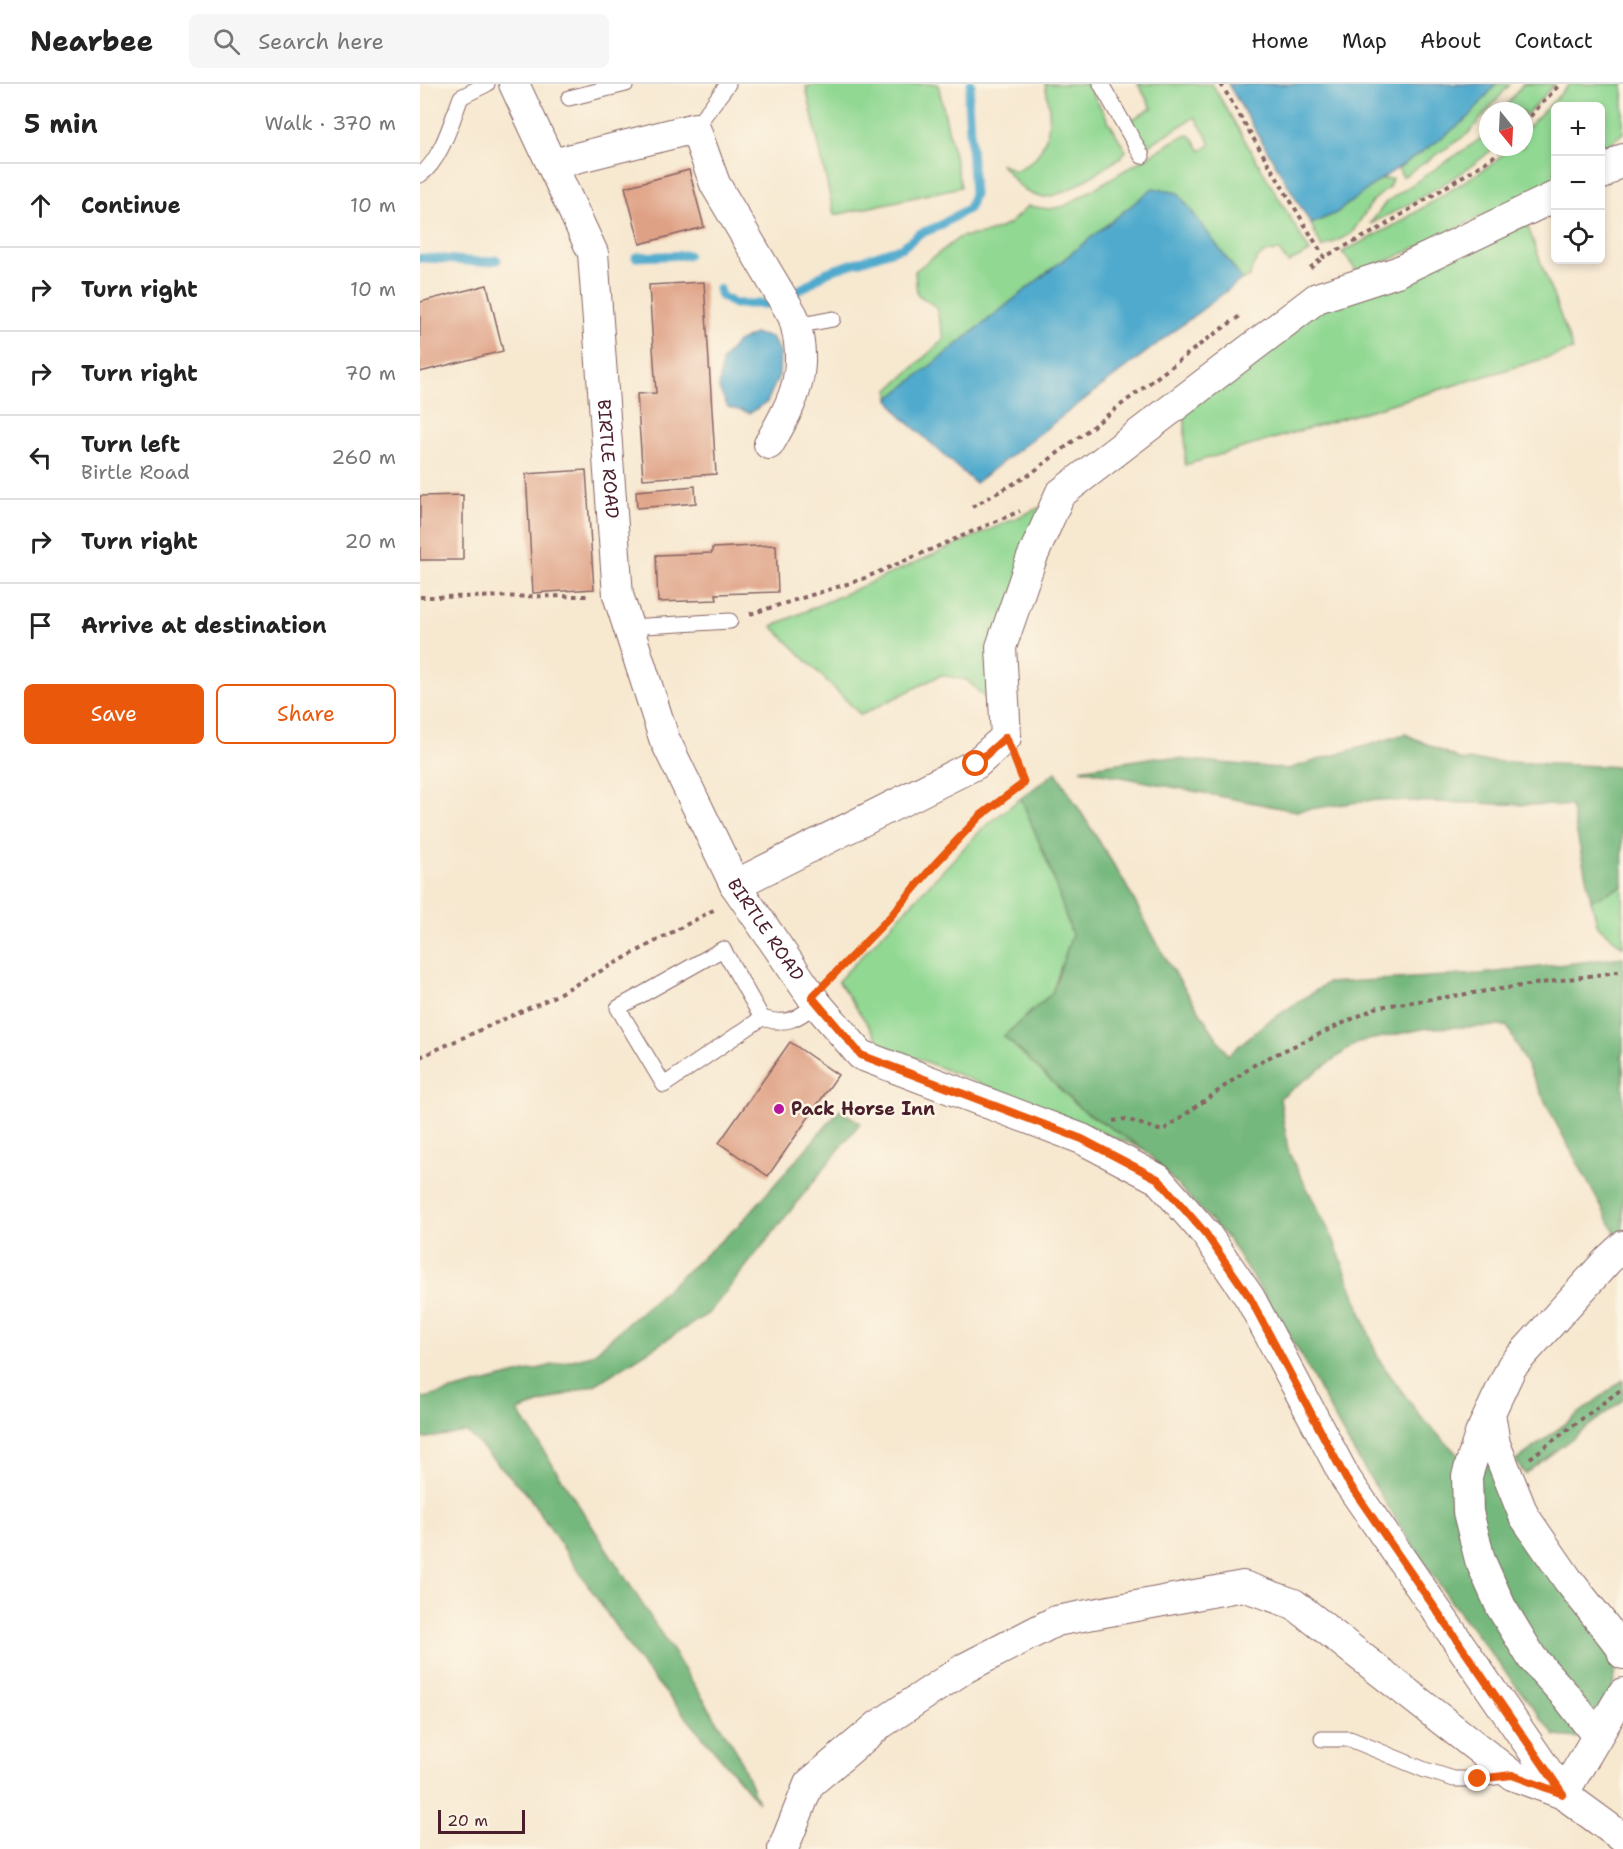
<!DOCTYPE html>
<html lang="en">
<head>
<meta charset="utf-8">
<style>
	body { margin:0; font-family:"Shantell Sans",sans-serif; background:#f6f6f6; color:#222 }
	.controls { position:absolute; right:18px; top:18px; display:grid; overflow:hidden; border-radius:9px; box-shadow:0 3px 9px #0003 }
	.controls button { width:54px; height:54px; display:grid; place-items:center; padding:0; border:0; border-bottom:2px solid #e0e0e0; background:#fff; color:#222; font:30px sans-serif }
	.compass { position:absolute; left:1059px; top:18px; width:54px; height:54px; border-radius:50%; background:#fff; box-shadow:0 3px 9px #0003; rotate:162deg }
	.scale { position:absolute; left:18px; bottom:15px; width:87px; box-sizing:border-box; padding-left:6px; border:3px solid #4a1f2b; border-top:0; font-size:16px; line-height:21px; white-space:nowrap; color:#4a1f2b; -webkit-text-stroke:4px #fcf5e5; paint-order:stroke }
	.stop { position:absolute; width:18px; height:18px; margin:-14px; border:4px solid #ea580c; border-radius:50%; background:#fff }
	.stop.end { background:#ea580c; border-color:#fff; box-shadow:0 2px 6px #0008 }
	.list { margin:0; padding:0; list-style:none }
	h2 { display:flex; justify-content:space-between; align-items:center; height:78px; margin:0; padding:0 24px; font-size:26px }
	h2 small { font-size:20px; font-weight:400; color:#767676 }
	.list li { display:grid; grid-template-columns:39px 1fr auto; gap:18px; align-items:center; box-sizing:border-box; height:84px; padding:0 24px; border-top:2px solid #e0e0e0 }
	.list b { display:block; font-size:22px; white-space:nowrap }
	.list p { margin:0; font-size:20px; white-space:nowrap; color:#767676 }
	.list em { font-size:20px; font-style:normal; color:#767676 }
	.actions { display:flex; gap:12px; padding:18px 24px }
	.actions a { flex:1; padding:14px 0; border:2px solid #ea580c; border-radius:9px; text-align:center; font-size:21px; color:#ea580c }
	.actions .main { background:#ea580c; color:#fff }
	.icon { flex:none; width:33px; height:33px; fill:none; stroke:currentColor; stroke-width:2; stroke-linecap:round; stroke-linejoin:round }
	.map { position:relative; flex:none; width:1203px; height:1765px; overflow:hidden }
	header { display:flex; align-items:center; gap:36px; box-sizing:border-box; height:84px; padding:0 30px; background:#fff; border-bottom:2px solid #e0e0e0 }
	header strong { font-size:28px }
	nav { display:flex; gap:33px; margin-inline-start:auto; font-size:21px }
	.search { width:420px; height:54px; background:#f6f6f6; display:flex; align-items:center; gap:15px; box-sizing:border-box; padding:0 21px; border-radius:9px; color:#767676; font-size:22px }
	main { display:flex }
	aside { flex:1; background:#fff }
	.map>svg:first-child { display:block }
	.green { fill:#91d893; stroke:#6e7c5f; stroke-width:1.5 }
	.forest { fill:#74b87d; stroke:#5f6c54; stroke-width:1.5 }
	.water { fill:#4faacd; stroke:#4c647c; stroke-width:1.5 }
	.lines { fill:none; stroke-linecap:round; stroke-linejoin:round }
	.stream { stroke:#4faacd; stroke-width:9 }
	.building { fill:#dfa185 }
	.lane-casing { stroke:#876565; stroke-width:17 }
	.street-casing { stroke:#876565; stroke-width:32 }
	.path { stroke:#876565; stroke-width:4; stroke-dasharray:4.5 4.5; stroke-linecap:butt }
	.lane { stroke:#fff; stroke-width:15 }
	.street { stroke:#fff; stroke-width:30 }
	.route { stroke:#ea580c; stroke-width:8 }
	.poi-dot { fill:#b5179e; stroke:#fcf5e5; stroke-width:2 }
	.labels { text-anchor:middle; stroke-width:5; stroke-linejoin:round; paint-order:stroke }
	.street-label { font-size:18px; fill:#4a1f2b; stroke:#fcf5e5 }
	.poi-label { font-size:18px; font-weight:bold; fill:#4a1f2b; stroke:#fcf5e5; text-anchor:start }
</style>
</head>
<body>
<header>
<strong>Nearbee</strong>
<div class="search"><svg class="icon" aria-label="search" viewBox="0 0 24 24"><circle cx="10" cy="10" r="6"/><path d="M15 15l6 6"/></svg>Search here</div>
<nav><a>Home</a><a>Map</a><a>About</a><a>Contact</a></nav>
</header>
<main>
<aside>
<h2>5 min<small>Walk · 370 m</small></h2>
<ul class="list">
<li><svg class="icon" aria-label="ahead" viewBox="0 0 24 24"><path d="M12 20V5M6 11l6-6 6 6"/></svg><div><b>Continue</b></div><em>10 m</em></li>
<li><svg class="icon" aria-label="right" viewBox="0 0 24 24"><path d="M7 20v-9h11M14 6l5 5-5 5"/></svg><div><b>Turn right</b></div><em>10 m</em></li>
<li><svg class="icon" aria-label="right" viewBox="0 0 24 24"><path d="M7 20v-9h11M14 6l5 5-5 5"/></svg><div><b>Turn right</b></div><em>70 m</em></li>
<li><svg class="icon" aria-label="left" viewBox="0 0 24 24"><path d="M17 20v-9H6M10 6l-5 5 5 5"/></svg><div><b>Turn left</b><p>Birtle Road</p></div><em>260 m</em></li>
<li><svg class="icon" aria-label="right" viewBox="0 0 24 24"><path d="M7 20v-9h11M14 6l5 5-5 5"/></svg><div><b>Turn right</b></div><em>20 m</em></li>
<li><svg class="icon" aria-label="arrive" viewBox="0 0 24 24"><path d="M6 21V4h12l-3 4 3 4H6"/></svg><div><b>Arrive at destination</b></div></li>
</ul>
<div class="actions"><a class="main">Save</a><a>Share</a></div>
</aside>
<div class="map">
<svg width="1203" height="1765" viewBox="0 0 1203 1765">
	<rect width="100%" height="100%" fill="#fcf5e5"/>
	<filter id="ink" filterUnits="userSpaceOnUse"><feTurbulence type="fractalNoise" baseFrequency=".0167" numOctaves="2"/><feDisplacementMap in="SourceGraphic" scale="12" xChannelSelector="R" yChannelSelector="G"/><feConvolveMatrix kernelMatrix="1 2 1 2 8 2 1 2 1" color-interpolation-filters="sRGB"/></filter>
	<filter id="wash" filterUnits="userSpaceOnUse"><feTurbulence type="fractalNoise" baseFrequency=".008" numOctaves="4" result="noise"/><feDisplacementMap in="SourceGraphic" scale="24" xChannelSelector="R" yChannelSelector="G"/><feGaussianBlur stdDeviation="1.35" result="paint"/><feColorMatrix in="noise" values="0 0 0 0 0 0 0 0 0 0 0 0 0 0 0 0 0 1.4 0 .05"/><feComposite in="paint" operator="in"/></filter>
	<g filter="url(#wash)">
		<rect width="100%" height="100%" fill="#f7e8d0"/>
		<g class="green">
			<polygon points="398,0 518,0 541,103 414,131 386,3"/>
			<path d="M625,0h42l39,67 -6,7c-18,11 -58,41 -78,39 -19,-2 -31,-21 -42,-34l15,8c6,-4 16,-7 20,-13 18,-22 16,-49 10,-74z"/>
			<path d="M718,0h74l98,168 -22,11 -9,-12c-18,0 -26,8 -29,26l-8,2 -64,-86 -25,-5 -264,211v-9l55,-51 -8,-32 -19,-13 -2,-23 45,-34 28,-4 21,-9 19,-18 22,3 15,-3 114,-68 10,-3 4,3 8,13 10,-7 -16,-27 -46,28h-11l-9,-24 23,-13z"/>
			<polygon points="1076,0 1090,0 1049,49 983,93 978,84 1014,60 1049,33"/>
			<polygon points="1103,0 1135,0 1104,33 1104,27 1082,27"/>
			<polygon points="1150,0 1203,0 1203,49 1181,67 1180,22 1136,22 1135,98 972,175 937,187 922,168 977,140 1074,79 1089,63 1104,63 1104,47"/>
			<path d="M1068,45v18h7c-33,29 -86,58 -125,77l16,-22 94,-63z"/>
			<polygon points="961,95 972,95 969,103 953,117 931,150 902,164 891,140 916,129"/>
			<polygon points="1105,135 1153,266 765,381 765,323 901,222"/>
			<polygon points="628,420 574,560 567,616 547,596 521,591 441,631 352,542"/>
			<polygon points="601,714 631,787 652,851 632,909 584,952 661,1025 724,1065 461,960 418,897 562,745"/>
			<polygon points="1203,802 1203,863 1178,842 1171,816"/>
		</g>
		<g class="forest">
			<polygon points="985,650 1041,676 1201,683 1203,802 1171,816 1151,722 952,716 876,727 660,685 736,673 868,685"/>
			<polygon points="636,688 703,796 748,879 808,971 843,941 907,899 1061,890 1203,873 1203,971 1201,972 1203,975 1203,1148 1197,1152 1138,1043 1087,942 1008,944 938,958 860,1014 868,1067 914,1157 959,1276 1000,1332 1042,1375 1036,1429 1157,1636 1158,1654 1135,1652 1032,1519 990,1458 926,1355 880,1269 809,1156 724,1065 661,1025 584,952 632,909 652,851 631,787 601,714"/>
			<polygon points="420,1026 440,1039 289,1229 176,1300 98,1327 316,1666 338,1718 218,1576 108,1411 47,1348 0,1355 0,1315 172,1271 320,1140"/>
			<polygon points="1203,1296 1203,1316 1105,1390 1096,1377"/>
			<polygon points="1066,1354 1195,1582 1193,1604 1174,1632 1130,1587 1064,1471 1058,1384"/>
		</g>
		<g class="water">
			<polygon points="808,0 1076,0 1049,33 1014,60 961,95 916,129 891,140"/>
			<polygon points="733,104 758,109 822,195 555,399 481,332 469,315"/>
			<polygon points="335,250 351,253 360,268 359,291 347,318 330,329 308,323 299,305 302,277 317,258"/>
		</g>
		<g class="lines">
			<g class="stream">
				<polyline points="216,173 268,171"/>
				<path d="M0,174c26,-1 52,7 77,2"/>
				<polyline points="299,205 301,212 314,220 353,220 388,201 407,188 483,163 499,150 519,142 549,124 554,110 548,16 551,0"/>
			</g>
		</g>
		<g id="blocks">
			<g class="building">
				<polygon points="269,86 284,143 220,160 205,103"/>
				<polygon points="284,198 296,390 223,395 217,310 236,309 229,201"/>
				<polygon points="67,201 83,267 0,288 0,218"/>
				<polygon points="166,386 174,505 113,509 106,390"/>
				<polygon points="275,402 276,419 217,424 216,407"/>
				<polygon points="43,411 43,476 0,476 0,412"/>
				<polygon points="356,461 358,508 296,510 297,516 238,518 236,471 292,469 292,464"/>
				<polygon points="370,958 418,991 348,1092 299,1059"/>
			</g>
		</g>
	</g>
	<g filter="url(#ink)">
		<use href="#blocks" fill-opacity="0" stroke="#876565" stroke-width="1.5"/>
		<g class="lines">
			<g class="lane-casing">
				<g id="lane">
					<polyline points="681,0 722,72"/>
					<polyline points="149,14 206,0"/>
					<polyline points="275,44 308,0"/>
					<path d="M0,91c21,-14 32,-55 41,-78l26,-13"/>
					<polyline points="376,242 413,235"/>
					<polyline points="209,543 310,537"/>
					<path d="M342,934l-39,-69 -105,59 46,77 98,-67c26,8 34,1 55,-14"/>
					<polyline points="902,1655 930,1655 1005,1686 1034,1695 1058,1695 1092,1691"/>
				</g>
			</g>
			<g class="street-casing">
				<g id="street">
					<path id="s1" d="M94,0l79,169 25,342 46,143 71,147 82,119 44,51 221,84 76,40 48,55 44,64 96,181 217,315 60,44"/>
					<path d="M132,80l143,-36 20,56 78,132c17,53 2,83 -24,128"/>
					<polyline points="1180,91 1203,75"/>
					<polyline points="315,801 556,680 586,653 581,563 611,476 640,410 897,214 977,188 1136,112"/>
					<polyline points="1203,1162 1188,1176 1092,1282 1070,1329 1075,1360 1104,1432 1148,1496 1201,1563 1203,1570"/>
					<polyline points="1070,1329 1060,1350 1047,1392 1048,1428 1060,1476 1081,1523 1112,1574 1148,1614 1177,1652"/>
					<polyline points="363,1765 389,1700 459,1641 545,1584 636,1537 823,1502 874,1520 1092,1691 1143,1710 1203,1609"/>
				</g>
			</g>
			<g class="path">
				<polyline points="801,0 904,173 957,146 1072,74 1083,63"/>
				<polyline points="1104,39 1140,0"/>
				<polyline points="890,184 904,173"/>
				<polyline points="552,423 609,391 786,256 820,232"/>
				<polyline points="0,513 171,512"/>
				<polyline points="330,530 440,496 600,427"/>
				<polyline points="412,893 470,833 515,780 560,732 604,699 597,682"/>
				<polyline points="0,973 129,915 297,824"/>
				<polyline points="693,1037 706,1035 742,1047 837,979 958,923 1203,887"/>
				<polyline points="1110,1374 1203,1304"/>
			</g>
			<use href="#lane" class="lane"/>
			<use href="#street" class="street"/>
		</g>
	</g>
	<g class="lines" filter="url(#ink)">
		<polyline class="route" points="556,680 586,653 604,699 560,732 515,780 470,833 392,913 441,971 662,1055 738,1095 786,1150 830,1214 926,1395 1143,1710 1092,1691 1058,1695"/>
	</g>
	<circle class="poi-dot" cx="359" cy="1025" r="6"/>
	<g class="labels">
		<g class="street-label">
			<text dy="6" stroke="none"><textPath href="#s1" startOffset="393">BIRTLE ROAD</textPath></text>
			<text dy="6" stroke="none"><textPath href="#s1" startOffset="897">BIRTLE ROAD</textPath></text>
		</g>
		<g class="poi-label">
			<text x="371" y="1031">Pack Horse Inn</text>
		</g>
	</g>
</svg>
<div class="controls">
<button>+</button>
<button>−</button>
<button><svg class="icon" aria-label="locate" viewBox="0 0 24 24"><circle cx="12" cy="12" r="6"/><path d="M12 2v4M12 18v4M2 12h4M18 12h4"/></svg></button>
</div>
<svg class="compass" viewBox="-18 -18 36 36"><path d="M0-13l5 13h-10z" fill="#e53935"/><path d="M0 13l5-13h-10z" fill="#767676"/></svg>
<div class="scale">20 m</div>
<div class="stop" style="left:556px;top:680px"></div>
<div class="stop end" style="left:1058px;top:1695px"></div>
</div>
</main>
</body>
</html>
